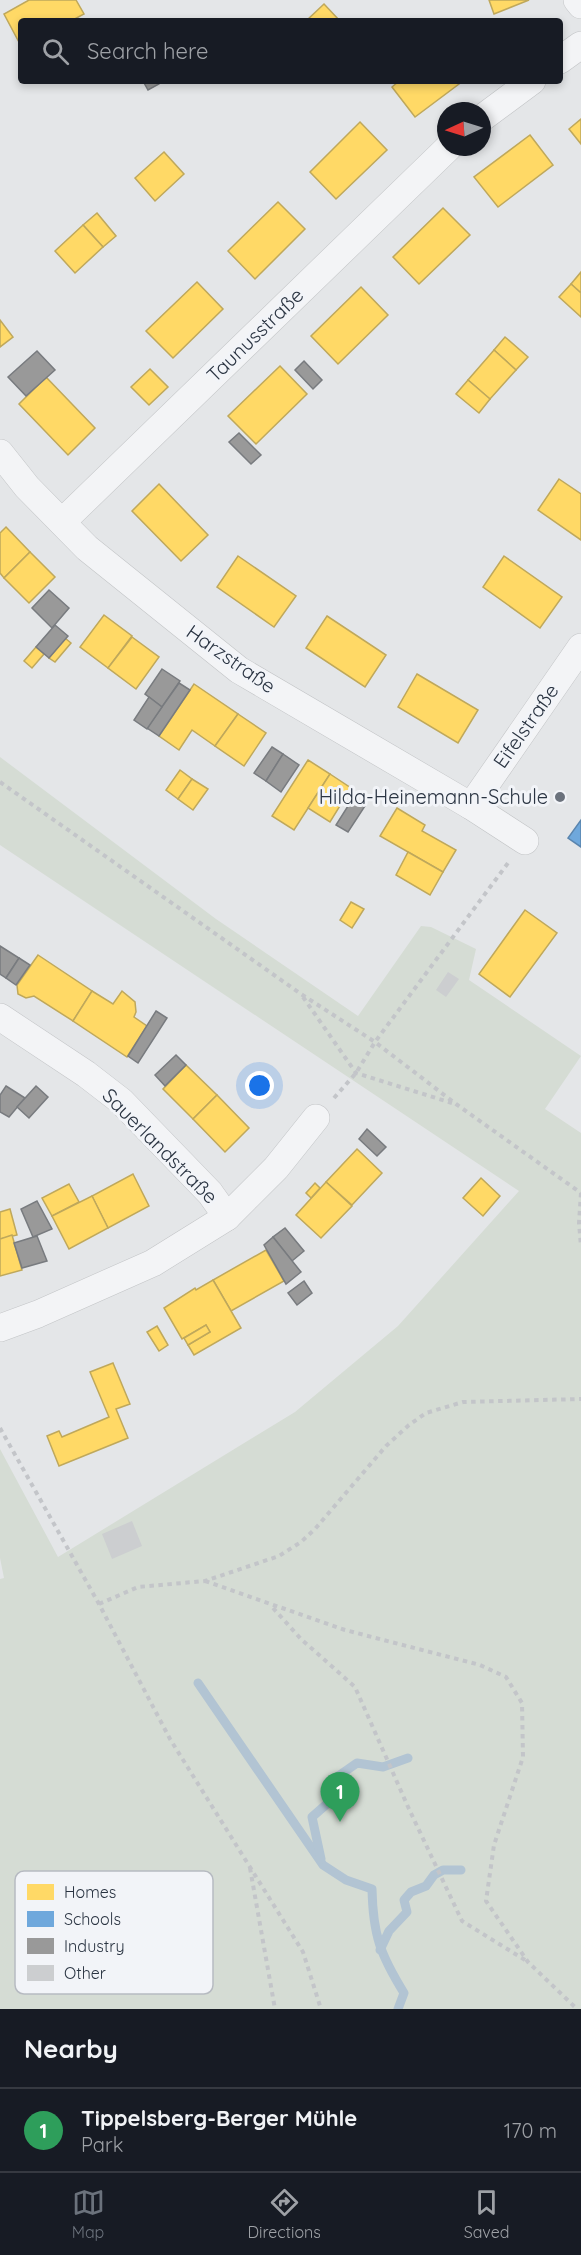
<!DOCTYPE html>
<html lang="en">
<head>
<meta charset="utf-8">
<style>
	body { margin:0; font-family:Quicksand,sans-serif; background:#20242c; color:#f1f3f6 }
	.compass { position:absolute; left:437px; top:102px; width:54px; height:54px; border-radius:50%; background:#171b24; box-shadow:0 3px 9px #0003; rotate:266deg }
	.you { position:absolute; left:260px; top:1086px; width:21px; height:21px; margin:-15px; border:4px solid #fff; border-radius:50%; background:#1a73e8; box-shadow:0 0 0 9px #1a73e833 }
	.badge { display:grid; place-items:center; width:39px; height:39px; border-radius:50%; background:#6b727c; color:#fff; font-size:20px; font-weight:700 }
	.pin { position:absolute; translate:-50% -50px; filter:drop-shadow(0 2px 3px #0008) }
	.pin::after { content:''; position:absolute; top:32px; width:21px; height:18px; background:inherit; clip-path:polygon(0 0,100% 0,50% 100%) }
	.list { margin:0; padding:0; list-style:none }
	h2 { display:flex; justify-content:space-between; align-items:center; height:78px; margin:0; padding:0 24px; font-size:26px }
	h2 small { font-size:20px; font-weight:400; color:#9ea1a6 }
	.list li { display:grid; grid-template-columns:39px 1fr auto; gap:18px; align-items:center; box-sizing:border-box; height:84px; padding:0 24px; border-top:2px solid #363941 }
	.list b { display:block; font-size:22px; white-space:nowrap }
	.list p { margin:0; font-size:20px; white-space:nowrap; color:#9ea1a6 }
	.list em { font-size:20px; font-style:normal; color:#9ea1a6 }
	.icon { flex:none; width:33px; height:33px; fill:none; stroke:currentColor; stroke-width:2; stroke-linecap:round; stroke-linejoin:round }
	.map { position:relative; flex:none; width:581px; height:2009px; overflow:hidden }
	.search { position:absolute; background:#171b24; box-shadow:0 3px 9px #0003; left:18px; right:18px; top:18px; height:66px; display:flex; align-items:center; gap:15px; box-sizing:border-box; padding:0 21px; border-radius:6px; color:#9ea1a6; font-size:22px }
	.sheet { height:162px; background:#171b24 }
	nav { display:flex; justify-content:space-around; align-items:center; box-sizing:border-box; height:84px; border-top:2px solid #363941; background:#171b24; font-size:16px; color:#9ea1a6 }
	nav a { display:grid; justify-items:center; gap:3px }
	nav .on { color:#6b727c }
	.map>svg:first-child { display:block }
	.green { fill:#d5dcd4 }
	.homes { fill:#ffd966; stroke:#bfa85b; stroke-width:1.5 }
	.schools { fill:#6fa8dc; stroke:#5a85ae; stroke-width:1.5 }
	.industry { fill:#999; stroke:#787b7f; stroke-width:1.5 }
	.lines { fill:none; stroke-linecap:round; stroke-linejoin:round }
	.stream { stroke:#b2c4d3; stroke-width:9 }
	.building { fill:#ccced0 }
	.minor-casing { stroke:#c2c4c6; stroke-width:28 }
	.path { stroke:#c3c5c9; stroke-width:4; stroke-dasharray:4.5 4.5; stroke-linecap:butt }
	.minor { stroke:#f3f4f6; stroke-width:27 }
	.poi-dot { fill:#6b727c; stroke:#f2f4f8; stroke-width:2 }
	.labels { text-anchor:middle; stroke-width:6; stroke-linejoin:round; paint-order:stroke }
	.street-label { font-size:20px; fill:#2a3442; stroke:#f2f4f8 }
	.poi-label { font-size:20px; fill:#2a3442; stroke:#f2f4f8; text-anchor:end }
	.key { fill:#f2f4f8; stroke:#b6bac1; stroke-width:1.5 }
	.key-label { font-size:16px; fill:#2a3442 }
</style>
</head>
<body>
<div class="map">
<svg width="581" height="2009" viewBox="0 0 581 2009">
	<rect width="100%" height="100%" fill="#e4e6e8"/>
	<polygon class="green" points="0,757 216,919 358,1016 421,926 431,927 476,949 469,980 581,1056 545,1109 581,1133 581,2009 0,2009 0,1579 4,1578 0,1558 0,1449 58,1557 295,1412 398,1326 519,1191 0,845"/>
	<g class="homes">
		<polygon points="29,0 76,0 84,14 71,21 21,21 21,46 4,14"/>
		<polygon points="489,0 529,0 494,14"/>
		<polygon points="324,4 340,21 306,21"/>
		<polygon points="399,81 463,81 415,117 392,87"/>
		<polygon points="581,119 581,144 569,129"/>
		<polygon points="360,122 387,150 336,199 310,172"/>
		<polygon points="530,135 553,165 498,207 474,177"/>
		<polygon points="164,152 184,174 155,201 135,178"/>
		<polygon points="278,202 305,229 255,279 228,251"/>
		<polygon points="443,208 470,235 419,284 393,257"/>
		<polygon points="97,213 116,236 103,247 83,225"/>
		<polygon points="83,225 103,247 75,273 55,251"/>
		<polygon points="581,272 581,293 571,284"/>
		<polygon points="197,282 223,309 173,358 146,331"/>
		<polygon points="571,284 581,293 581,317 559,297"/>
		<polygon points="361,287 388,315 338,364 311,336"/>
		<polygon points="0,320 13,337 0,347"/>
		<polygon points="505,337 528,357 516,370 494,350"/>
		<polygon points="494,350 516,370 490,399 468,380"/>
		<polygon points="280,366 307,394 256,444 228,416"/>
		<polygon points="150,369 168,387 149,405 131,387"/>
		<polygon points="46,377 95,428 68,455 19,404"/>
		<polygon points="468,380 490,399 479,413 456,394"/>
		<polygon points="559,479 581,494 581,540 538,510"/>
		<polygon points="159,484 208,535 181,561 132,511"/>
		<polygon points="6,527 30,552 4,578 0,573 0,533"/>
		<polygon points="30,552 55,577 29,603 4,578"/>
		<polygon points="238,556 296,596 274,627 217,587"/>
		<polygon points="504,556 562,597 540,628 483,587"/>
		<polygon points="104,615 132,636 108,668 80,647"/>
		<polygon points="327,616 386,655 365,687 306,648"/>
		<polygon points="132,637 159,657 136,689 108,668"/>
		<polygon points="65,638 71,643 55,662 49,658"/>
		<polygon points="36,647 44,654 32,668 24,661"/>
		<polygon points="417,674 478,710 458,743 398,707"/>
		<polygon points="194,684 238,714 215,746 192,730 179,750 159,736"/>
		<polygon points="238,714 266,733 244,766 215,746"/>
		<polygon points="308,760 330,774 294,830 272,816"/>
		<polygon points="180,770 192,779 178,799 166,790"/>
		<polygon points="330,774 351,788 330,822 308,808"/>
		<polygon points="192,779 208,789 193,810 178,799"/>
		<polygon points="397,808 425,825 422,831 456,850 443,872 380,836"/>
		<polygon points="408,852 443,872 430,895 396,875"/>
		<polygon points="351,902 364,909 352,928 340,920"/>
		<polygon points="525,910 557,933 510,997 479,974"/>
		<polygon points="38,955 92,991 73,1021 34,996 26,998 18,994 17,985"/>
		<polygon points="92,991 113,1004 122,991 135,1002 136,1012 134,1017 147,1026 127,1057 73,1021"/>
		<polygon points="186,1065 217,1095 193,1119 163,1089"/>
		<polygon points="217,1095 249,1128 225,1152 193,1119"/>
		<polygon points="357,1149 382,1173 352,1205 326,1182"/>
		<polygon points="133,1174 149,1206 108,1228 92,1196"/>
		<polygon points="481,1178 500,1196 483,1216 463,1198"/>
		<polygon points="326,1182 352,1206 321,1238 296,1215"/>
		<polygon points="315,1183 320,1188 311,1198 306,1193"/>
		<polygon points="69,1184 79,1202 52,1216 42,1198"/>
		<polygon points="92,1196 108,1228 69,1249 52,1216"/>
		<polygon points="10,1209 17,1235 0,1239 0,1212"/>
		<polygon points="12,1235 22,1270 0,1276 0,1239"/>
		<polygon points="266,1250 284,1281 231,1311 213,1280"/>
		<polygon points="213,1280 241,1328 194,1355 188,1345 210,1332 206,1325 182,1339 164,1308 195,1288 196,1290"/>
		<polygon points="206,1325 210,1332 188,1345 184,1338"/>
		<polygon points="157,1326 168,1345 159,1351 147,1332"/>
		<polygon points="113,1363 130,1404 116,1409 128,1438 59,1466 47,1436 59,1431 62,1437 109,1417 90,1372"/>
	</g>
	<polygon class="schools" points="581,820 581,847 568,838"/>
	<g class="industry">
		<polygon points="143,81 158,81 159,84 148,90"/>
		<polygon points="37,351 55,370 26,396 8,377"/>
		<polygon points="304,361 322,380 313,389 295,370"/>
		<polygon points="239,433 261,455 251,464 229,442"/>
		<polygon points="49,590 69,608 52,628 32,608"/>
		<polygon points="55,625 68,636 49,658 36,647"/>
		<polygon points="162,669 180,681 162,707 145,694"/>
		<polygon points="179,683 190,690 159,736 147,728"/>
		<polygon points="149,697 162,707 147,729 134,720"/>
		<polygon points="272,747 283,754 266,781 254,773"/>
		<polygon points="283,754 299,765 281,792 266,781"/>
		<polygon points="353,798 365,806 348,832 336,825"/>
		<polygon points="0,946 19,958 6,978 0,974"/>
		<polygon points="19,958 30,965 16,985 6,978"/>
		<polygon points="156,1011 167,1018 138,1063 128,1056"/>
		<polygon points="176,1055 186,1065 165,1086 155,1075"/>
		<polygon points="6,1086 25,1098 9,1117 0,1112 0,1095"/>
		<polygon points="36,1086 48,1097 29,1118 17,1107"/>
		<polygon points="367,1129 386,1147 377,1156 359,1139"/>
		<polygon points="37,1201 52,1229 33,1237 21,1209"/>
		<polygon points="285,1228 304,1251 292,1261 273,1237"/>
		<polygon points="37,1236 47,1261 22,1268 14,1243"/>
		<polygon points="273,1237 301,1272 286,1284 264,1245"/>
		<polygon points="304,1281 312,1293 297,1305 288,1293"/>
	</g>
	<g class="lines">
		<g class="stream">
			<path d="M198,1683l125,182 23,15 26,9c1,46 8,65 32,104l-6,16"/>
			<polyline points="321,1859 312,1817 336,1796 337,1777 357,1763 383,1767 408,1758"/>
			<polyline points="380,1950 389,1931 407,1912 404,1900 411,1892 426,1886 434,1875 443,1870 461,1870"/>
		</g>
	</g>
	<g class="building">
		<polygon points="448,972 459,979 446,997 436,990"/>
		<polygon points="132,1521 142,1546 112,1559 102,1534"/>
	</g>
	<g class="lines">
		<g class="minor-casing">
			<g id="minor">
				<polyline points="577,0 581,5"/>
				<polyline points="560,60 581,45"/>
				<polyline points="482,118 532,81"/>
				<polyline points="0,453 27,487 87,548 239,670 471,806 525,841"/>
				<polyline points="62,522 449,147"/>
				<polyline points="471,806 581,647"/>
				<polyline points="0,1017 86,1074 121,1101 210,1193 227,1217"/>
				<polyline points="0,1328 38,1314 153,1263 227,1217 276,1168 316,1118"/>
			</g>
		</g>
		<g class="path">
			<polyline points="0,782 301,994 375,1042 456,1104 581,1193"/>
			<polyline points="303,997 356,1073 452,1103"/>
			<polyline points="334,1098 356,1073 375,1042 508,863"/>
			<polyline points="581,1193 579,1223 581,1246"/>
			<polyline points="0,1428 99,1604 170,1739 303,1952 321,2009"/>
			<polyline points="205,1581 345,1630 480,1665 506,1677 522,1703 523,1757 494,1845 486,1901 528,1962 577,2009"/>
			<polyline points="99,1604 138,1587 205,1581 279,1556 301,1542 315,1529 386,1446 409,1425 426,1413 463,1402 581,1399"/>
			<polyline points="273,1608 301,1639 355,1687 409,1809 462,1921 525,1960"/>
			<polyline points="250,1868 275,2009"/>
		</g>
		<use href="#minor" class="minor"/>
	</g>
	<circle class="poi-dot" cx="560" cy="797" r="6"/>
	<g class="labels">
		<g class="street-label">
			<text transform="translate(255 335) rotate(-44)" y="7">Taunusstraße</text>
			<text transform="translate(231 659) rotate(35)" y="7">Harzstraße</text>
			<text transform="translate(526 726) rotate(-55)" y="7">Eifelstraße</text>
			<text transform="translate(160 1146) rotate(45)" y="7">Sauerlandstraße</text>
		</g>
		<g class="poi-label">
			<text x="548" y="804">Hilda-Heinemann-Schule</text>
		</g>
	</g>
	<rect x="15" y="1871" width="198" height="123" rx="9" class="key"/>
	<rect x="27" y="1884" width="27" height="16" fill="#ffd966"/>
	<rect x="27" y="1911" width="27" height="16" fill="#6fa8dc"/>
	<rect x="27" y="1938" width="27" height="16" fill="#999"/>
	<rect x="27" y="1965" width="27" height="16" fill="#ccced0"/>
	<g class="key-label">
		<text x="64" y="1898">Homes</text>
		<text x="64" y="1925">Schools</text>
		<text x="64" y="1952">Industry</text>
		<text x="64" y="1979">Other</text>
	</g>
</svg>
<svg class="compass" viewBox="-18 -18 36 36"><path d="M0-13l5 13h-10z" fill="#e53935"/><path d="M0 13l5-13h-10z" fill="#9ea1a6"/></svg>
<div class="you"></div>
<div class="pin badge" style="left:340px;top:1822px;background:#2e9e5b">1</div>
<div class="search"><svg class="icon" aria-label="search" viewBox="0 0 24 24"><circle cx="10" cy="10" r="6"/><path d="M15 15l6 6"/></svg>Search here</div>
</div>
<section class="sheet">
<h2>Nearby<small></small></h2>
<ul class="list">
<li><span class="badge" style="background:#2e9e5b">1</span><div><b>Tippelsberg-Berger Mühle</b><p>Park</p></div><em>170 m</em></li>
</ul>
</section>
<nav>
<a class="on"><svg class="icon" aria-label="map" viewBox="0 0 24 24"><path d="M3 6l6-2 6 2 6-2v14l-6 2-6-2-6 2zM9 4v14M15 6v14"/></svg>Map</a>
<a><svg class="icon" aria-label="directions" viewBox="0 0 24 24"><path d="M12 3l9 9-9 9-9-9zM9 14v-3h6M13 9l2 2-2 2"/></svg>Directions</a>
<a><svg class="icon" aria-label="saved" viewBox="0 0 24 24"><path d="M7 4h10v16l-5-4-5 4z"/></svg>Saved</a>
</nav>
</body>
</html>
